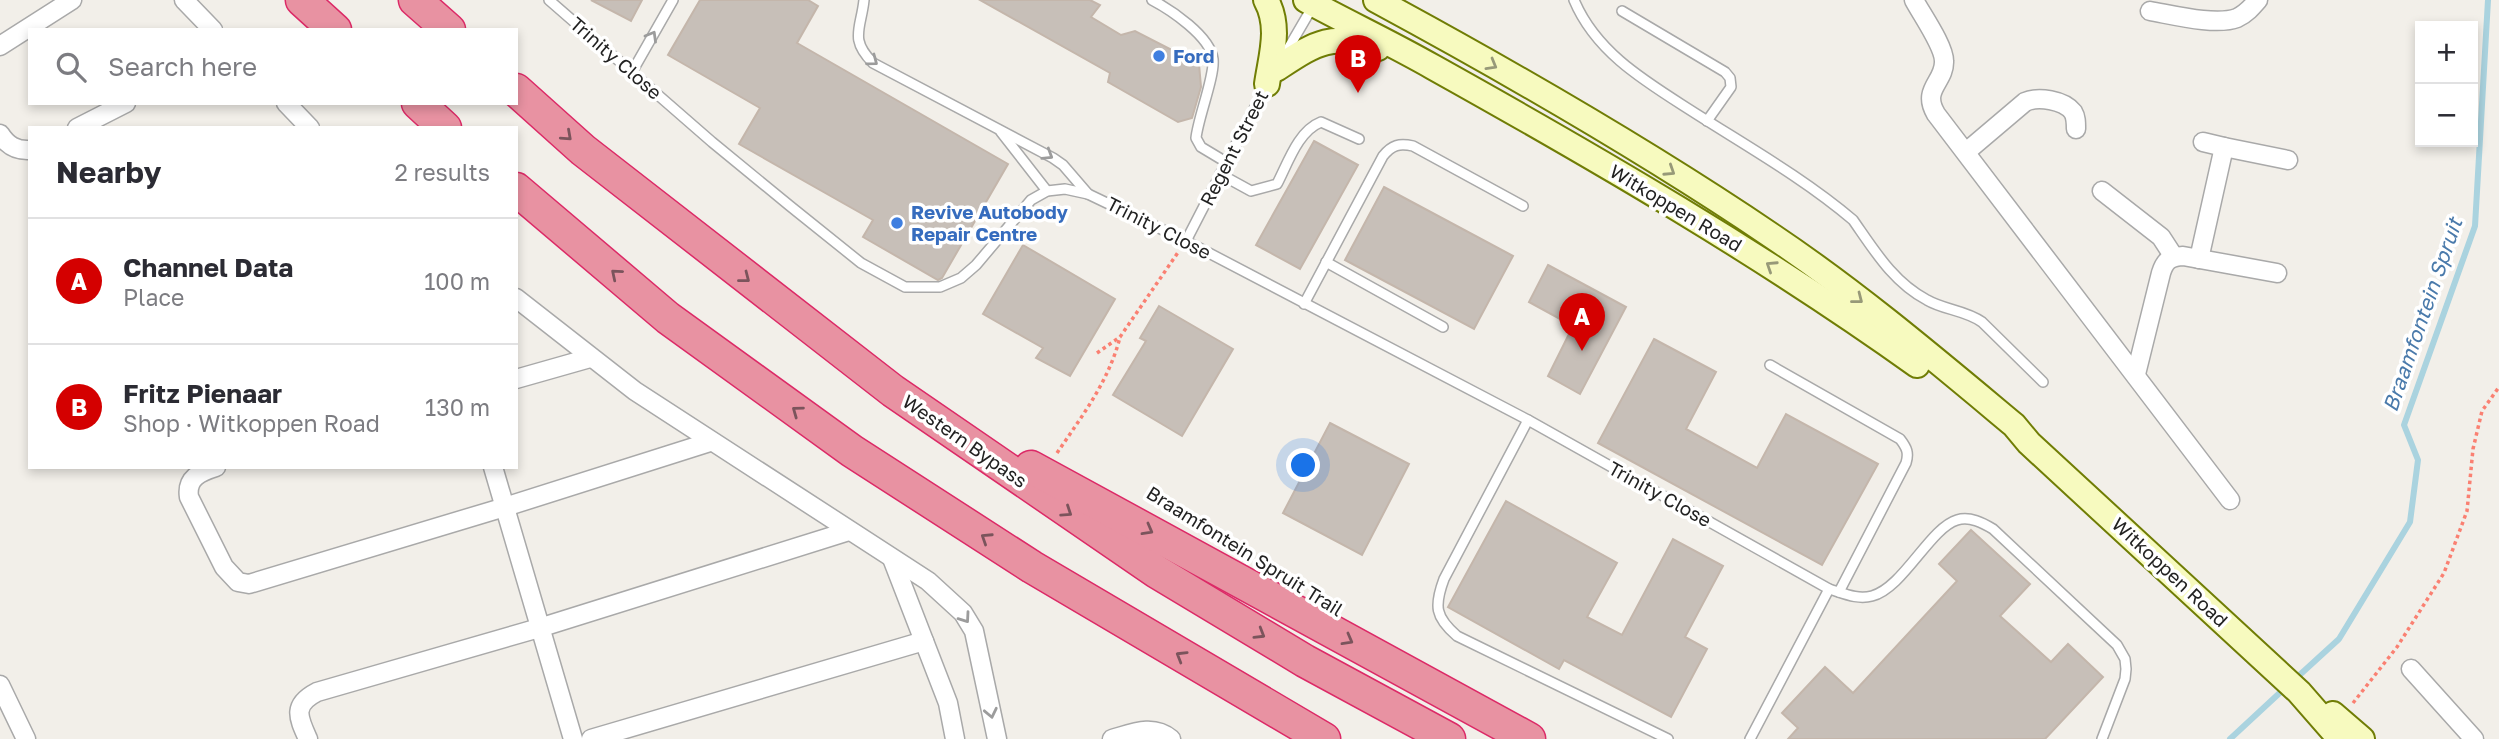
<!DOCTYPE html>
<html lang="en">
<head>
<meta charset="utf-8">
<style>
	body { margin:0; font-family:"Golos Text",sans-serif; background:#f7f7f7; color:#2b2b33 }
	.controls { position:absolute; right:21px; top:21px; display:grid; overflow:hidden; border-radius:0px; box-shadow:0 4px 10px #0003 }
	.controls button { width:63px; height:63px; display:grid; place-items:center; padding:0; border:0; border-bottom:2px solid #e1e1e2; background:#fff; color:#2b2b33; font:35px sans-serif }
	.you { position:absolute; left:1304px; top:466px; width:24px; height:24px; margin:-18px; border:5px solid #fff; border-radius:50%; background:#1a73e8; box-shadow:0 0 0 10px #1a73e833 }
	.badge { display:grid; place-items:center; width:46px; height:46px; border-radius:50%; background:#d40000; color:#fff; font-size:23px; font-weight:700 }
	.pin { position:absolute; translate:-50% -58px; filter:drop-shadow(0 2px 4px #0008) }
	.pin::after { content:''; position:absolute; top:37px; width:24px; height:21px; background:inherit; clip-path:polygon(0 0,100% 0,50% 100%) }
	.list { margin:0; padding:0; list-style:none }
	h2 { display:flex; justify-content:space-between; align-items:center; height:91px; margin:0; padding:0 28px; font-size:30px }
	h2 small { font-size:23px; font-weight:400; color:#7c7c81 }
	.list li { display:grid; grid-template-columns:46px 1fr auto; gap:21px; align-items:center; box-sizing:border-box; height:126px; padding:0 28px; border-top:2px solid #e1e1e2 }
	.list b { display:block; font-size:26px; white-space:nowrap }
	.list p { margin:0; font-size:23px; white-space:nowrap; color:#7c7c81 }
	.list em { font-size:23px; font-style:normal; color:#7c7c81 }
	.icon { flex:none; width:38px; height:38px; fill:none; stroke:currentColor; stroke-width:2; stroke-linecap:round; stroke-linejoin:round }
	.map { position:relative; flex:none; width:2499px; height:739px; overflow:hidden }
	.search { position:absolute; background:#fff; box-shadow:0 4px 10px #0003; left:28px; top:28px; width:490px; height:77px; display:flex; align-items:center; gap:18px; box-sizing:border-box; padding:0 24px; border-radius:0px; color:#7c7c81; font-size:26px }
	.panel { position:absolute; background:#fff; box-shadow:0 4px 10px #0003; left:28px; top:126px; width:490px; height:343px; border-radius:0px }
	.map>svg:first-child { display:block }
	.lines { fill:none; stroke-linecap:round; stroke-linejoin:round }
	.stream { stroke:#aad3df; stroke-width:6 }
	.building { fill:#c7bfb8; stroke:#c4b6ab; stroke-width:2 }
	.service-casing { stroke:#a9a9a9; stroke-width:12 }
	.minor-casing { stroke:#a9a9a9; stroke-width:21 }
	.secondary-casing { stroke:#707d05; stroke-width:28 }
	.motorway-casing { stroke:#dc2a67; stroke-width:35 }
	.path { stroke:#fa8072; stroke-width:3.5; stroke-dasharray:3.5 3.5; stroke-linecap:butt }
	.service { stroke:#fff; stroke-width:9 }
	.minor { stroke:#fff; stroke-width:18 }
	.secondary { stroke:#f7fabf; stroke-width:24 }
	.motorway { stroke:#e892a2; stroke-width:32 }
	.oneway { stroke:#9c9c9c }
	.oneway2 { stroke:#979978 }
	.oneway3 { stroke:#7b545c }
	.shop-dot { fill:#3f7fe0; stroke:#fff; stroke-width:2.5 }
	.labels { text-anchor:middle; stroke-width:7; stroke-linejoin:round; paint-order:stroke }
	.shop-label { font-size:19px; font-weight:bold; fill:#366cbe; stroke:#fff; text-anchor:start }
	.street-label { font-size:19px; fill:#222; stroke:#fff }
	.water-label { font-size:21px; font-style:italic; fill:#4a7aab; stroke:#fff }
</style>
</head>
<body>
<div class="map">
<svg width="2499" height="739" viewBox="0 0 2499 739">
	<rect width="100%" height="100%" fill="#f2efe9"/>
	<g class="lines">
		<g class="stream">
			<polyline points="2293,681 2339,639 2410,522 2418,460 2404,425 2475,226 2488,0"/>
			<polyline points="2230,739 2285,688"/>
		</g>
	</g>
	<g class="building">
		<polygon points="591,0 642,0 631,21"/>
		<polygon points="700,0 808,0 818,6 797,43 1008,164 942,278 938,280 863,237 873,220 739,144 760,108 668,55"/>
		<polygon points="980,0 1090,0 1100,5 1091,17 1121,35 1135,31 1199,64 1201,87 1192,118 1178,122 1108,82 1110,73"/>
		<polygon points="1314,141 1358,165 1300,269 1256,245"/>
		<polygon points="1384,187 1513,256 1474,329 1345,260"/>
		<polygon points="1023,245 1115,299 1070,376 1036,358 1043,348 983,314"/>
		<polygon points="1548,265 1626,307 1580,394 1548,376 1573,326 1529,302"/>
		<polygon points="1159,306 1233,349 1182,436 1113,395 1146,341 1140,338"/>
		<polygon points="1654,339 1716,372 1686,429 1757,468 1786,414 1878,464 1822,565 1598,443"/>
		<polygon points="1330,423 1409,464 1362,555 1283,513"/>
		<polygon points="1506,501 1617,563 1587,617 1622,635 1673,539 1723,566 1685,637 1707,649 1671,717 1564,660 1559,669 1448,607"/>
		<polygon points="1971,530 2030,584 2000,616 2051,662 2068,644 2103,677 2045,739 1788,739 1798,728 1782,713 1825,667 1853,693 1957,581 1939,564"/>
	</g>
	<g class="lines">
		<g class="service-casing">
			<g id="service">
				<path d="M549,0l163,142 78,64 71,57 44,24h35l21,-9 15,-13 55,-65 16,-9 18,-2 23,5 98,47 342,179 301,169c14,4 28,11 43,7 31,-8 58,-68 85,-76 13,-4 26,3 36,9l124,116 8,14 1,10 -1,10 -23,60"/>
				<path d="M864,0c-3,29 -15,39 9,63l180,95 10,7 25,29"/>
				<path d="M1152,0c19,10 58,36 61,59 2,17 -15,59 -17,79l5,9 25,15"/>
				<path d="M1574,0c23,55 76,84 124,115 52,33 108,65 155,105 21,30 40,62 74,80 17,10 38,10 55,22l61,60"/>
				<polyline points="1622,11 1725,72 1730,78 1731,87 1707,121"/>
				<polyline points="1285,54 1313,6"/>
				<polyline points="632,72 673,0"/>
				<polyline points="1001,132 1047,191"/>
				<path d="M1220,174l31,17 26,-7c11,-21 21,-53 44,-62l38,17"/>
				<polyline points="1186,241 1267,84"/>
				<polyline points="1326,262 1443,327"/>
				<path d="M1304,304l79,-148c9,-11 16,-13 30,-10l110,60"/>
				<path d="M1770,365l130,74c7,9 9,14 6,24l-67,129"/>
				<path d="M1528,420l-84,159c-10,27 -9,38 13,57l211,103"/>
				<polyline points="1750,739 1829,589"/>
			</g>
		</g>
		<g class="minor-casing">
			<g id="minor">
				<polyline points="184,0 213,30"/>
				<path d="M1914,0c8,15 30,46 30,61 1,21 -23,28 -8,53l294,386"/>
				<path d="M2150,11c23,4 66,15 87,7 9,-4 15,-11 21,-18"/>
				<polyline points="0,46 72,0"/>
				<polyline points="286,103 310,128"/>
				<polyline points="77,128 126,103"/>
				<path d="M0,134c7,11 16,17 30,16"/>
				<polyline points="2224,147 2288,160"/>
				<path d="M1966,152l59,-50c13,-6 39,-2 48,10 3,5 3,10 3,17"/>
				<polyline points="2102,191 2161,237 2174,257"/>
				<polyline points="2199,259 2224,147 2203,142"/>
				<polyline points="516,298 635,391 928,581 963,613 974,631 997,739"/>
				<path d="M2136,374l25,-101c4,-13 9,-16 22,-17l94,17"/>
				<polyline points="516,379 590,358"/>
				<path d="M216,467c-16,5 -30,11 -27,30l35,70 14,15 11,2 256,-77 205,-65"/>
				<polyline points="493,467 573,739"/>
				<polyline points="893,561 948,703 955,739"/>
				<polyline points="2411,669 2474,739"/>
				<polyline points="0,685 26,739"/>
				<path d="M308,739c-10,-22 -16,-34 9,-47l222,-64 310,-97"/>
				<polyline points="591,739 924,641"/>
				<path d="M1112,739c21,-6 41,-15 59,0"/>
			</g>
		</g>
		<g class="secondary-casing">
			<g id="secondary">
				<path d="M1266,0c15,27 5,56 1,84"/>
				<path d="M1306,0c42,23 85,43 127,67 165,92 330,188 484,298"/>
				<path d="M1376,0c135,73 269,150 396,236 85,57 164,124 242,189l15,18 270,249 41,47"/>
				<path d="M1276,69c40,-26 54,-37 102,-21"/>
				<polyline points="2333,714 2362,739"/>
			</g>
		</g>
		<g class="motorway-casing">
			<g id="motorway">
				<polyline points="302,0 335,30"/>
				<polyline points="415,0 449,30"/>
				<polyline points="516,90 583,150 893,391 1157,572 1305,661 1449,739"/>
				<polyline points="418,103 445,128"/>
				<polyline points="516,189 668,318 852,451 1032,567 1324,739"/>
				<polyline points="1031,467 1529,739"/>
			</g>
		</g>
		<g class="path">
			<polyline points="1097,353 1120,337 1179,251"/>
			<path d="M1057,453c25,-37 52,-72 63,-116"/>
			<polyline points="2353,703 2397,647 2444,573 2467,511 2473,449 2482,411 2499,387"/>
		</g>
		<use href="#service" class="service"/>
		<use href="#minor" class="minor"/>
		<use href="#secondary" class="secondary"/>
		<use href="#motorway" class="motorway"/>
	</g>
	<defs><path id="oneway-chevron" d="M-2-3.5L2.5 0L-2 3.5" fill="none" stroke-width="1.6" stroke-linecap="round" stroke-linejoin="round" transform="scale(1.75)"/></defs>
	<g class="oneway">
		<use href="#oneway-chevron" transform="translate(652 36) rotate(-60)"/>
		<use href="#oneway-chevron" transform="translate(873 61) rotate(37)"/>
		<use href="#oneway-chevron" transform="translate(1048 155) rotate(32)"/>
		<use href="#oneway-chevron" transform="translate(965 618) rotate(55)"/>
		<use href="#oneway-chevron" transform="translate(991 713) rotate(78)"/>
	</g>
	<g class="oneway2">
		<use href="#oneway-chevron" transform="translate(1492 65) rotate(30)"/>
		<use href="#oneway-chevron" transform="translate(1670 171) rotate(33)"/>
		<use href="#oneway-chevron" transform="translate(1771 266) rotate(-147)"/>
		<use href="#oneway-chevron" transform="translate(1858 299) rotate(38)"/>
	</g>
	<g class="oneway3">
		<use href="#oneway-chevron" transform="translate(567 136) rotate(42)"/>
		<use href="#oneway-chevron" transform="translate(616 274) rotate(-140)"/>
		<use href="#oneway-chevron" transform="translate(745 278) rotate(38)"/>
		<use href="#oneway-chevron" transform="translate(797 411) rotate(-144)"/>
		<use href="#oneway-chevron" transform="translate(1067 512) rotate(34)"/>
		<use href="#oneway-chevron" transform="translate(1148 530) rotate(29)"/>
		<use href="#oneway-chevron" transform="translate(986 538) rotate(-147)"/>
		<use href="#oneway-chevron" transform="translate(1260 634) rotate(31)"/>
		<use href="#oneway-chevron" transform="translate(1348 640) rotate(29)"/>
		<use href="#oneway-chevron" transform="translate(1181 656) rotate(-149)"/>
	</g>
	<g class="shop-dot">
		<circle cx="1159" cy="56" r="7"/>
		<circle cx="897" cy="223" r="7"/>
	</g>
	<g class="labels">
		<g class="shop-label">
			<text x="1173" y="63">Ford</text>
			<text x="911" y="219">Revive Autobody<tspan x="911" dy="22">Repair Centre</tspan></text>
		</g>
		<g class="street-label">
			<text transform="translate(616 58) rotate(41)" y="7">Trinity Close</text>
			<text transform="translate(1234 148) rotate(-63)" y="7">Regent Street</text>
			<text transform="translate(1676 208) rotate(31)" y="7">Witkoppen Road</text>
			<text transform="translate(1159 228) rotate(27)" y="7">Trinity Close</text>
			<text transform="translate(965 441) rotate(35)" y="7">Western Bypass</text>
			<text transform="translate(1660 494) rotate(29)" y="7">Trinity Close</text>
			<text transform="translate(1245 551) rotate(32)" y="7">Braamfontein Spruit Trail</text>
			<text transform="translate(2170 572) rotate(43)" y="7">Witkoppen Road</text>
		</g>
		<g class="water-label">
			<text transform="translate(2423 315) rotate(-71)" y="7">Braamfontein Spruit</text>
		</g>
	</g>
</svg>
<div class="controls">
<button>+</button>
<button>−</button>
</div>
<div class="you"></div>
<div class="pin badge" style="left:1582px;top:351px">A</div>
<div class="pin badge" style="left:1358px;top:93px">B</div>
<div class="search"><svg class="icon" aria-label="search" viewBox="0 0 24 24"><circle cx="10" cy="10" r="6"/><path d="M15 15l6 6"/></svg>Search here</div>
<section class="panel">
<h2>Nearby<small>2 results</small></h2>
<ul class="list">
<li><span class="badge">A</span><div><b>Channel Data</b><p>Place</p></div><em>100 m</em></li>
<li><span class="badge">B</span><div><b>Fritz Pienaar</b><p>Shop · Witkoppen Road</p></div><em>130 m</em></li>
</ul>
</section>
</div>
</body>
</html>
